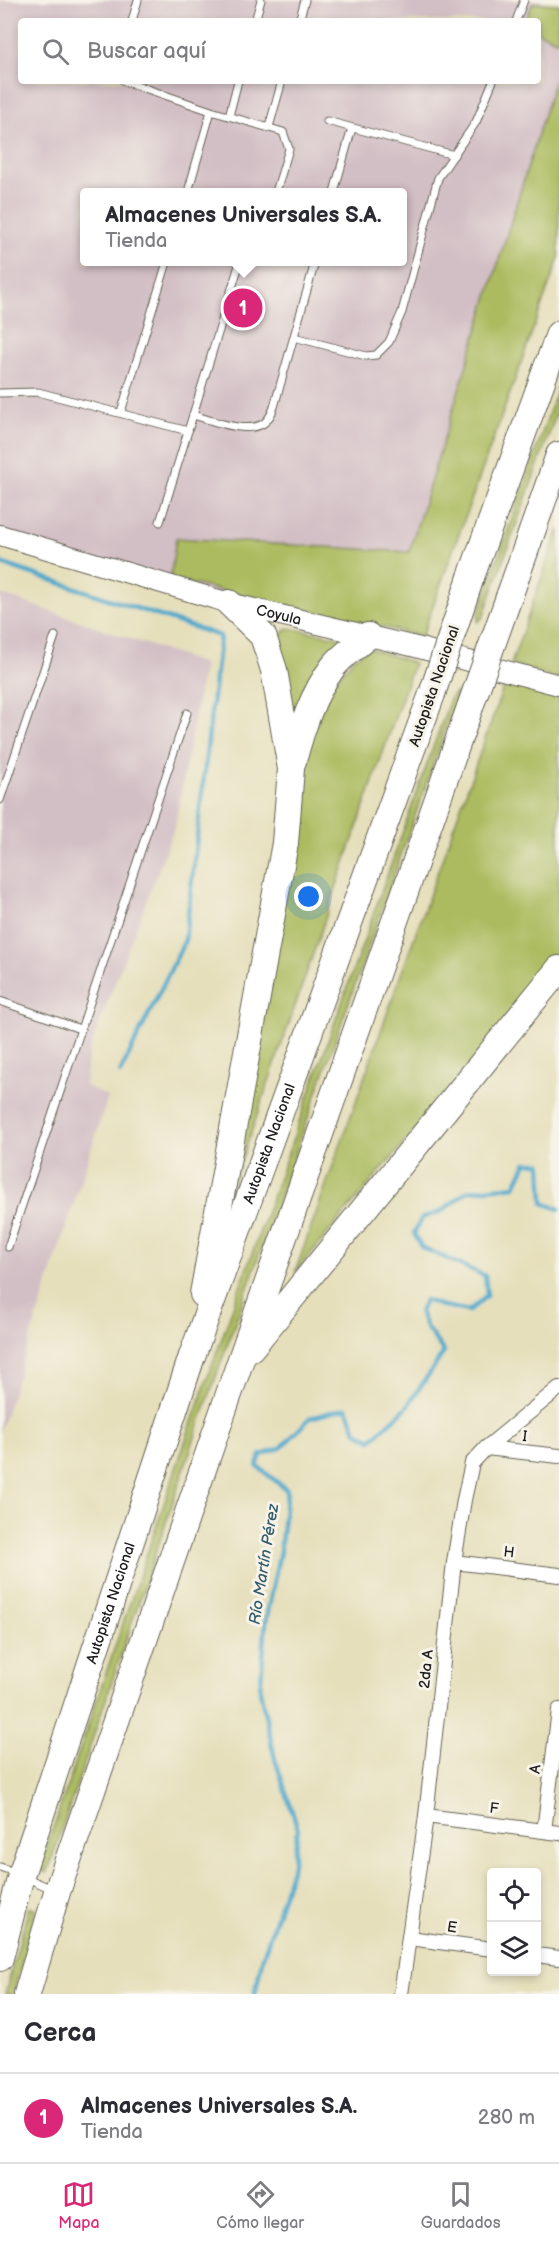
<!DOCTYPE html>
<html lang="es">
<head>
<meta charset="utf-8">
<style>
	body { margin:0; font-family:"Balsamiq Sans",sans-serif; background:#f2f2f3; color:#2b2b33 }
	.controls { position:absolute; right:18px; bottom:18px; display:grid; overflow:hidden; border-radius:6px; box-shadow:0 3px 9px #0003 }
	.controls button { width:54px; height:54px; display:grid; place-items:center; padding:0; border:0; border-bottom:2px solid #e1e1e2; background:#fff; color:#2b2b33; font:30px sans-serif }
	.you { position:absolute; left:309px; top:897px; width:21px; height:21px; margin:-15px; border:4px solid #fff; border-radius:50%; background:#1a73e8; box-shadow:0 0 0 9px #1a73e833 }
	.badge { display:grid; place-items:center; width:39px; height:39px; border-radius:50%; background:#db2777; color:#fff; font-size:20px; font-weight:700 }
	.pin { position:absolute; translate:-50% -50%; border:3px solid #fff; box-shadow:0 2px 6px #0006 }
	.popup { position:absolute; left:80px; top:188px; width:327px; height:78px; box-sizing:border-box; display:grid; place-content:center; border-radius:6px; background:#fff; filter:drop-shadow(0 2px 4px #0005); font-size:20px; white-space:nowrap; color:#7c7c81 }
	.popup b { font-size:22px; color:#2b2b33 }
	.popup::after { content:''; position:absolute; left:50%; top:100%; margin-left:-12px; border:12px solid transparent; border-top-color:#fff }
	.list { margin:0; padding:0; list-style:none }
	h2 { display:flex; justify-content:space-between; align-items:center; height:78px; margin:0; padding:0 24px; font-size:26px }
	h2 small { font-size:20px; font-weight:400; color:#7c7c81 }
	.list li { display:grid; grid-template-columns:39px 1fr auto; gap:18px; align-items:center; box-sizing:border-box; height:90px; padding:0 24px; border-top:2px solid #e1e1e2 }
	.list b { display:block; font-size:22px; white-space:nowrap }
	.list p { margin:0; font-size:20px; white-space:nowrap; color:#7c7c81 }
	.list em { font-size:20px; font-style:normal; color:#7c7c81 }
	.icon { flex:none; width:33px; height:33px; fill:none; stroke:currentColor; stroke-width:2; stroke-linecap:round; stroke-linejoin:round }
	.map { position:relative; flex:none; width:559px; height:1994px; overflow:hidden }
	.search { position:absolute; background:#fff; box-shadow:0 3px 9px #0003; left:18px; right:18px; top:18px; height:66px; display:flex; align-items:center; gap:15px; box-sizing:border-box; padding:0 21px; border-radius:6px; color:#7c7c81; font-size:22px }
	.sheet { height:168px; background:#fff }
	nav { display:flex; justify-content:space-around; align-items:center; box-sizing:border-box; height:84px; border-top:2px solid #e1e1e2; background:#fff; font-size:16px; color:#7c7c81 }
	nav a { display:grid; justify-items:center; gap:3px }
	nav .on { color:#db2777 }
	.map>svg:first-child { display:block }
	.industrial { fill:#d2bec5; fill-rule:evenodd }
	.green { fill:#acbb5e; stroke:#646c3d; stroke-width:1.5 }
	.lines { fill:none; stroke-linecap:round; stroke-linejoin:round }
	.stream { stroke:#4da8cb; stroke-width:4.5 }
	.lane-casing { stroke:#636054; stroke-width:9 }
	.street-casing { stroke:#636054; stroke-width:16 }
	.secondary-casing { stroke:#636054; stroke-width:22 }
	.highway-casing { stroke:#636054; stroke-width:28 }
	.lane { stroke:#fff; stroke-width:7 }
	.street { stroke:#fff; stroke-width:14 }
	.secondary { stroke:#fff; stroke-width:20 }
	.highway { stroke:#fff; stroke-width:26 }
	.highway-bridge-casing { stroke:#636054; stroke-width:28; stroke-linecap:butt }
	.highway-bridge { stroke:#fff; stroke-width:26 }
	.labels { text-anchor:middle; stroke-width:6; stroke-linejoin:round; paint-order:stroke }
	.street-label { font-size:15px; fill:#1c1c1c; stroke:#f7f3e8 }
	.water-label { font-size:16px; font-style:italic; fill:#325b6b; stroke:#f7f3e8 }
</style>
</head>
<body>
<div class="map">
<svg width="559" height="1994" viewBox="0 0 559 1994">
	<rect width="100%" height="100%" fill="#f7f3e8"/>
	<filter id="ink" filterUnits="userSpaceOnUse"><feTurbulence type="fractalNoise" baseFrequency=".0167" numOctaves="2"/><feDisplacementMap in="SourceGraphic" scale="12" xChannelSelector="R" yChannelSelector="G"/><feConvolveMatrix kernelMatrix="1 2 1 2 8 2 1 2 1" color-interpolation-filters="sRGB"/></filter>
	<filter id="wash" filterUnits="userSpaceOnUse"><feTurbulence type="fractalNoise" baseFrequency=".008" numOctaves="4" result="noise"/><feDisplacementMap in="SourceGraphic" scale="24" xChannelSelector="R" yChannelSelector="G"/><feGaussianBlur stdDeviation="1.35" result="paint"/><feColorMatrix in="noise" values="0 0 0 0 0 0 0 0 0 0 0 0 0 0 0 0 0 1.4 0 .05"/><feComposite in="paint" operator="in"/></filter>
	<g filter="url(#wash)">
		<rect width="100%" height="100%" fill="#e6dfbb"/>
		<g class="industrial">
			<path d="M0,0h540l19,7v62l-167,540 -163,-6 -229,-68zM21,21h517v60h-517zM84,192h318v70h-318z"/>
			<polygon points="0,594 204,664 175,826 89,1050 85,1085 108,1097 0,1432"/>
		</g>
		<g class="green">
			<polygon points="533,3 559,4 559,41 538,32 538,21 525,21"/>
			<polygon points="559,66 559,258 422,636 170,579 176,538 409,552"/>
			<polygon points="559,385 559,406 483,617 478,622 478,615"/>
			<polygon points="559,529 559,679 511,664"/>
			<polygon points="288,628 350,639 290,735 273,643"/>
			<polygon points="369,648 414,663 227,1202 299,770 330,687 354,658"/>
			<polygon points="506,680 559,697 559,957 450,1089 295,1272"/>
			<polygon points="456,692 456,700 201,1419 47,1873 39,1869 194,1416 451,697"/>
			<polygon points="29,1907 36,1910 13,1994 5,1994"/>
		</g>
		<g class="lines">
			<g class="stream">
				<polyline points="0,563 220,636 185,940 120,1073"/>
				<polyline points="255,1994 262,1960 292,1869 298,1829 275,1759 260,1691 266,1621 280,1551 287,1490 257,1466 261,1455 281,1448 310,1418 347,1408 356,1431 371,1440 406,1408 444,1352 426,1327 420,1312 425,1300 438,1305 469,1311 487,1295 485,1276 421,1247 414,1233 422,1218 442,1211 468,1191 515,1186 526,1163 541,1163 543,1203 559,1209"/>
			</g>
		</g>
	</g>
	<g filter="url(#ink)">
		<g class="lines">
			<g class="lane-casing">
				<g id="lane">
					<polyline points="132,21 138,0"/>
					<polyline points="255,21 261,0"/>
					<polyline points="299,21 305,0"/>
					<polyline points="516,21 524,0"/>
					<polyline points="124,81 211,111 283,132 289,149 276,192"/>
					<polyline points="229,116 238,81"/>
					<polyline points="327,121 454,155"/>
					<polyline points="269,127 282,81"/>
					<polyline points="188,192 211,111"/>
					<polyline points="334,192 352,128"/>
					<polyline points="294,337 366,356 376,355 389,342 402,312 438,178 476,122 493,81"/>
					<polyline points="0,393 38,392 188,431"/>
					<polyline points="121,412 167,262"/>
					<path d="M193,415c18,5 54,20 71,8 5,-4 8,-10 10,-16l41,-145"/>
					<polyline points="160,522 240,262"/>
					<polyline points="0,800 55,636"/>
					<polyline points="0,1001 80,1029"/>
					<polyline points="8,1247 187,713"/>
					<polyline points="0,1867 17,1873"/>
					<polyline points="27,1878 52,1889"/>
				</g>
			</g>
			<g class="street-casing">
				<g id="street">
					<polyline points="486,1448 559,1456"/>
					<polyline points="454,1562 559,1575"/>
					<polyline points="426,1816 559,1833"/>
					<polyline points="544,1831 559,1710"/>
					<polyline points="409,1938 492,1949"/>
					<polyline points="536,1955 559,1958"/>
					<polyline points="401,1994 426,1816 454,1562 464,1500 472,1463 486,1448 559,1388"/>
				</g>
			</g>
			<g class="secondary-casing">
				<g id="secondary">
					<path id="s1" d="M0,535l229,68 187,44 143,38"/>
				</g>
			</g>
			<g class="highway-casing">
				<g id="highway">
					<polyline points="471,577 559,334"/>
					<polyline points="509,597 559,455"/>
					<path d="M293,761c9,-33 19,-66 40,-94 9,-12 24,-21 35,-31"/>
					<polyline points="203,1294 285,843 291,769 274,670 263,636 229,603"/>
					<polyline points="251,1348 559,969"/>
					<path id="s2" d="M0,1958l21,-83 171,-519 240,-662"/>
					<polyline points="27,1994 57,1892 240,1362 470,707"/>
				</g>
			</g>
			<use href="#lane" class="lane"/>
			<use href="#street" class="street"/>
			<use href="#secondary" class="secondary"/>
			<use href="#highway" class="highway"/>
			<g class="highway-bridge-casing">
				<g id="highway-bridge">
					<polyline points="432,694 471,577"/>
					<polyline points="470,707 509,597"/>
				</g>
			</g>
			<use href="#highway-bridge" class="highway-bridge"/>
		</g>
	</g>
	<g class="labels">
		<g class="street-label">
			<text dy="5" stroke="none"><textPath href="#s1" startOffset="290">Coyula</textPath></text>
			<text transform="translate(434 686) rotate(-71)" y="5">Autopista Nacional</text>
			<text dy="5" stroke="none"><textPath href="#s2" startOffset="858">Autopista Nacional</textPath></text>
			<text transform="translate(525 1436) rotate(7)" y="5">I</text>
			<text transform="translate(509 1552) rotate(7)" y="5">H</text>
			<text dy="5" stroke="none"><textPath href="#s2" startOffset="372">Autopista Nacional</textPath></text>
			<text transform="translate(426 1669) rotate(-84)" y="5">2da A</text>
			<text transform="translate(535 1769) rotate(-83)" y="5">A</text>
			<text transform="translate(494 1808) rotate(7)" y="5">F</text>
			<text transform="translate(452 1927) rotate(8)" y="5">E</text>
		</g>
		<g class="water-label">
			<text transform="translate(263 1564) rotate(-81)" y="6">Río Martín Pérez</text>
		</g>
	</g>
</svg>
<div class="controls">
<button><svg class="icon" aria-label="locate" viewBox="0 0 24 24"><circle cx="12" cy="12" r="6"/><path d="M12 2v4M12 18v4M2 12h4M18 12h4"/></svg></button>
<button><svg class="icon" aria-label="layers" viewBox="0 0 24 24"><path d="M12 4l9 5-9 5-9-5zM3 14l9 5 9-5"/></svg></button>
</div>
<div class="you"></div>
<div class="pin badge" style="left:243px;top:308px">1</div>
<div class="popup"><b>Almacenes Universales S.A.</b>Tienda</div>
<div class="search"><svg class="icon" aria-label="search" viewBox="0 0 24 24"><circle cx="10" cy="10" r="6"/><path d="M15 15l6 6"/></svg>Buscar aquí</div>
</div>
<section class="sheet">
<h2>Cerca<small></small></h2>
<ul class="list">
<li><span class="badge">1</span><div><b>Almacenes Universales S.A.</b><p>Tienda</p></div><em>280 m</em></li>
</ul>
</section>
<nav>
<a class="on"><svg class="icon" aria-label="map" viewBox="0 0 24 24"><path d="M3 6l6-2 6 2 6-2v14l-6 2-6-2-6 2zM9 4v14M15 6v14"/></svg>Mapa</a>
<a><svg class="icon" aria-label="directions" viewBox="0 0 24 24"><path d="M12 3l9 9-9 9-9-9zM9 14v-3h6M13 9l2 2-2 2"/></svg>Cómo llegar</a>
<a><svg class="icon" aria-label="saved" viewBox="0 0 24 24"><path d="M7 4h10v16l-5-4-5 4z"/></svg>Guardados</a>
</nav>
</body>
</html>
